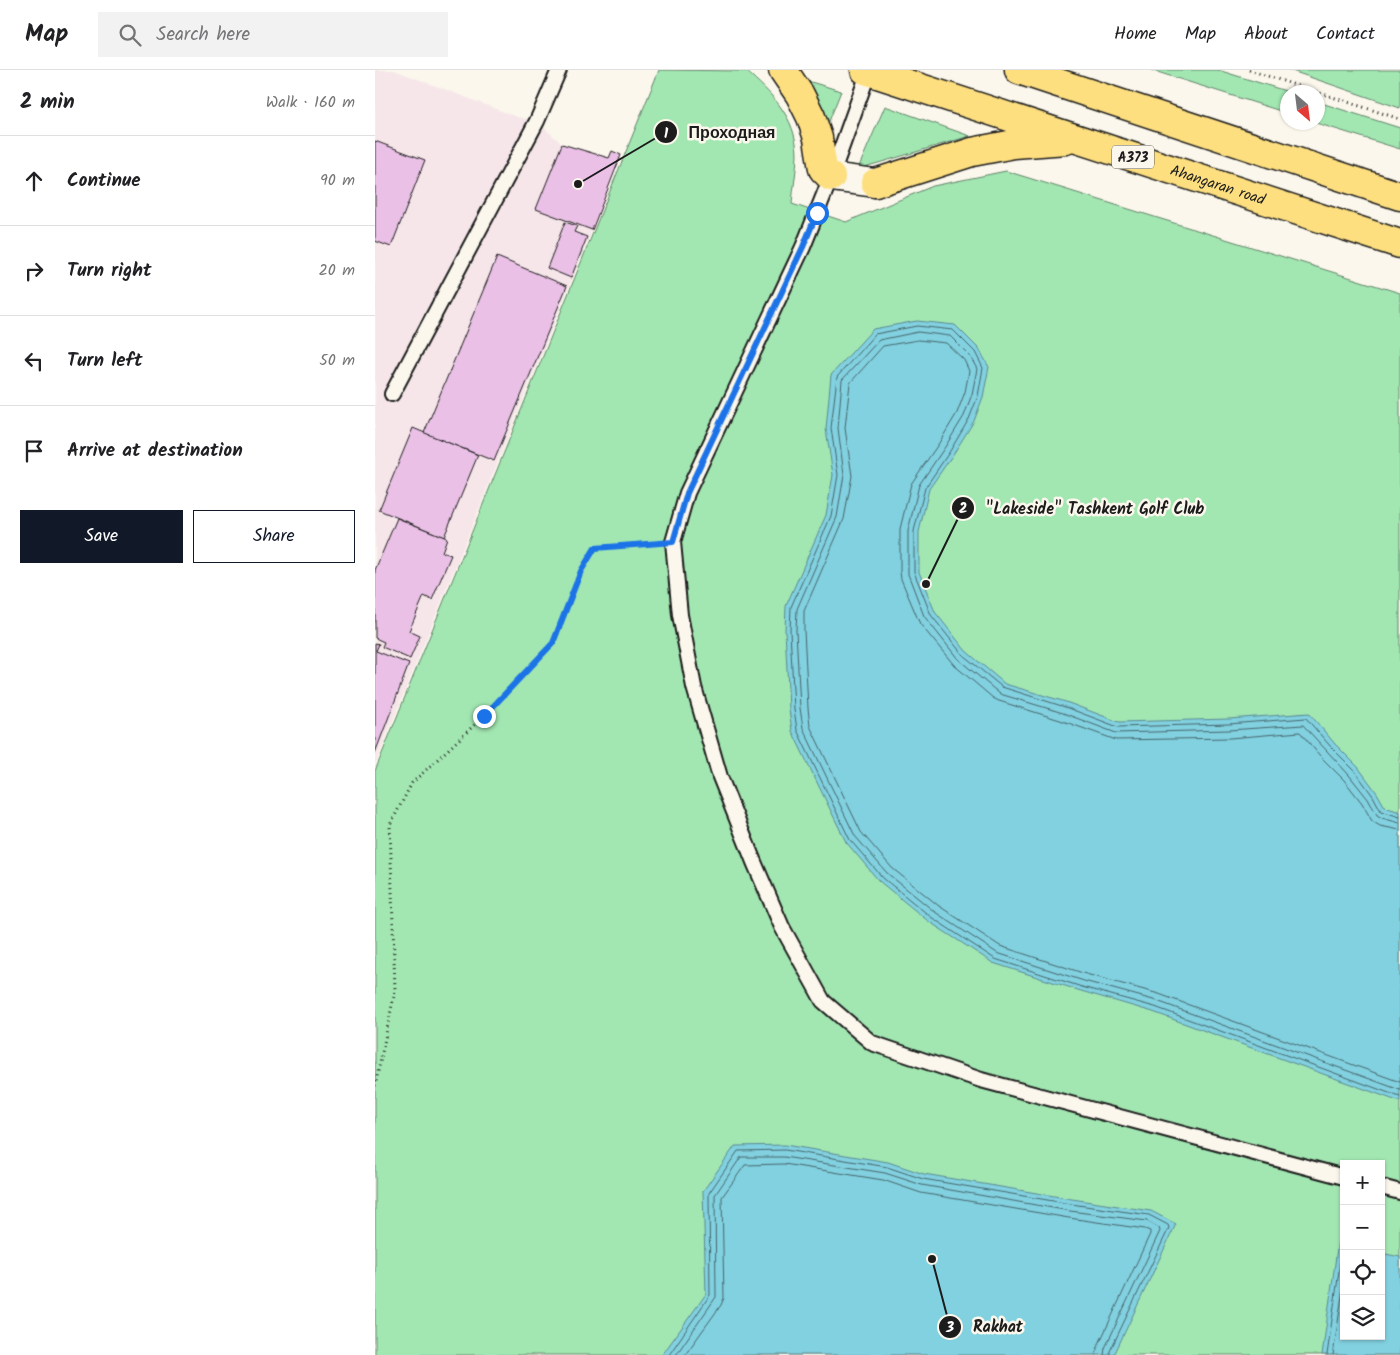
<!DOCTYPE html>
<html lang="en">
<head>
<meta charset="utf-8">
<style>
	body { margin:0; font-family:Kalam,sans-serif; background:#f2f2f2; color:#202124 }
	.controls { position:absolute; right:15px; bottom:15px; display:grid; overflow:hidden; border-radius:0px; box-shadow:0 1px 4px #0004 }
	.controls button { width:45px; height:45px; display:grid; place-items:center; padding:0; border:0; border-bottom:1px solid #e0e0e0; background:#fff; color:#202124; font:25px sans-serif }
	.compass { position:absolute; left:905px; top:15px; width:45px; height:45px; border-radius:50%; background:#fff; box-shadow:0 1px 4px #0004; rotate:152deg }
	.stop { position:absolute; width:15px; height:15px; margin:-11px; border:4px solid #1a73e8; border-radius:50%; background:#fff }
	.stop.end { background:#1a73e8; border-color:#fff; box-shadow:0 1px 5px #0008 }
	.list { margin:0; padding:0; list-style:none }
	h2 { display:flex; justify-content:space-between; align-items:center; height:65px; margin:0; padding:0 20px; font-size:21px }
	h2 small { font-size:16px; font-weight:400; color:#757577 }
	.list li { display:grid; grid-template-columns:32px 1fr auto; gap:15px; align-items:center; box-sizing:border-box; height:90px; padding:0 20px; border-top:1px solid #e0e0e0 }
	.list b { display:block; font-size:19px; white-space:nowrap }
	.list em { font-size:16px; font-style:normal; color:#757577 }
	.actions { display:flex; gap:10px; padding:15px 20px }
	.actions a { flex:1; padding:11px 0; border:1px solid #111827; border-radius:0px; text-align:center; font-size:18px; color:#111827 }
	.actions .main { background:#111827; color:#fff }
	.icon { flex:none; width:28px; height:28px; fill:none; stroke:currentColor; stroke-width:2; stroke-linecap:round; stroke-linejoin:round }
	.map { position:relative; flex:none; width:1025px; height:1285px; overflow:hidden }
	header { display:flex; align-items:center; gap:30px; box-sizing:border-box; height:70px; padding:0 25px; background:#fff; border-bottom:1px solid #e0e0e0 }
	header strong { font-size:24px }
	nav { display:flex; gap:28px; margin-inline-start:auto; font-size:18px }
	.search { width:350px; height:45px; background:#f2f2f2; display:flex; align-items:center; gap:12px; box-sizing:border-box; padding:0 18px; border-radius:0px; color:#757577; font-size:19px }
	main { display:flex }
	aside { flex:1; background:#fff }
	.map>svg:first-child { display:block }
	.built { fill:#f6e6ea }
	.green { fill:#a2e7b2; stroke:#5f8267; fill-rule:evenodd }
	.water { fill:#82d1e0; stroke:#598992 }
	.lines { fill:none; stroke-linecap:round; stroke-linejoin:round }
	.shore { stroke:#45646a; stroke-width:1 }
	.building { fill:#eac0e7; stroke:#1c1c1c }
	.lane-casing { stroke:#1c1c1c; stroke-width:18 }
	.street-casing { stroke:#1c1c1c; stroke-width:31 }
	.highway-casing { stroke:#1c1c1c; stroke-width:31 }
	.path { stroke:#1c1c1c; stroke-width:3; stroke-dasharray:1 4; stroke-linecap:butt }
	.lane { stroke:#fbf7ec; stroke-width:14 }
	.street { stroke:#fbf7ec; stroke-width:28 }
	.highway { stroke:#fedf80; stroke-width:28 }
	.route { stroke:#1a73e8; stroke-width:6 }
	.labels { text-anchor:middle; stroke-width:5; stroke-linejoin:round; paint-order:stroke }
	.shield { fill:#fbf7ec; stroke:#5f5e5a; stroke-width:1 }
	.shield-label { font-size:14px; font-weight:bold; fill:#1c1c1c }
	.street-label { font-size:15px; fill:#1c1c1c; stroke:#fbf7ec }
	.leader { fill:none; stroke:#1c1c1c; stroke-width:2 }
	.callout-dot { fill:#1c1c1c; stroke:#fbf7ec; stroke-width:2 }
	.mark-label { font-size:15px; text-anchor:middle; font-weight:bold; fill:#fff }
	.callout-label { font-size:16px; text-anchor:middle; font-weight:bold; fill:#1c1c1c; stroke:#fbf7ec; stroke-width:5; stroke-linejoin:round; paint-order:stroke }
</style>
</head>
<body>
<header>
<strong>Map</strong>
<div class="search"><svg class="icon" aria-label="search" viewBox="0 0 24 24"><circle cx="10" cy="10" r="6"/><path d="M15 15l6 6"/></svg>Search here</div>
<nav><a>Home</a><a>Map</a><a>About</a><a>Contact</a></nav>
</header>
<main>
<aside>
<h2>2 min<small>Walk · 160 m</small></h2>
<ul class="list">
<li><svg class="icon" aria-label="ahead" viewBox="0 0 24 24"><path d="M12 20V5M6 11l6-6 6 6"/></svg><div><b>Continue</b></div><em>90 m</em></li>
<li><svg class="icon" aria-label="right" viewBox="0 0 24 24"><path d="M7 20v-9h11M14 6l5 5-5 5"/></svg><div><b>Turn right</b></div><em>20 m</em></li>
<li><svg class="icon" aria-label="left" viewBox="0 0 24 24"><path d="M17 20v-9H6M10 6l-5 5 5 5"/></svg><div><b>Turn left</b></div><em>50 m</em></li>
<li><svg class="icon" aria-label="arrive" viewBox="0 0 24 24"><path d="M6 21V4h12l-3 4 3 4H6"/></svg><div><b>Arrive at destination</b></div></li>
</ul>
<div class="actions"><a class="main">Save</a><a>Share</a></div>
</aside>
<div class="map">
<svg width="1025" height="1285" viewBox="0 0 1025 1285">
	<rect width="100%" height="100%" fill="#fbf7ec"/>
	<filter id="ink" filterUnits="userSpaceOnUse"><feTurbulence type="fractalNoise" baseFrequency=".02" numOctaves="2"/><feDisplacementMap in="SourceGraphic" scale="10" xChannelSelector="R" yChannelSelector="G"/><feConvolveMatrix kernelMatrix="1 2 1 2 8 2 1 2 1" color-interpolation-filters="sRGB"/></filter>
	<g filter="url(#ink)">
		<polygon class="built" points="0,0 19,0 142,47 162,51 187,74 234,88 237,81 246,85 217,160 0,695"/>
		<g class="green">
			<path d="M284,0l87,1c25,22 50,46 51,83 0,16 -4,34 -5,50l54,18 87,-36 73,-15 394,122v1062h-1025v-584zM969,1094h37v172h-37z"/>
			<polygon points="776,0 843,0 914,22 912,22 912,43"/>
			<polygon points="914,0 1025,0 1025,38"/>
			<polygon points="426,9 466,21 451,59"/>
			<polygon points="943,32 1025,58 1025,79 941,53 942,52"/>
			<polygon points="510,36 595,66 483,99"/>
		</g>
		<g class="water">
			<polygon points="542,251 580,255 604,279 614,297 608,327 599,351 579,383 554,419 544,462 544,502 560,542 591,581 630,614 691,632 744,652 854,649 934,643 960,674 983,697 1002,723 1010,737 1025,742 1025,1032 778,942 706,921 618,893 553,851 504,811 471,772 417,661 414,639 410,560 411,536 451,445 458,405 451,359 456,305 498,259"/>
			<polygon points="410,1075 513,1092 549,1104 697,1129 776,1141 801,1154 739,1285 287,1285 331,1224 328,1121 360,1076"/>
			<polygon points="963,1172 969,1173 969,1266 1006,1266 1006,1183 1025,1187 1025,1285 947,1285"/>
		</g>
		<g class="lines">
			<g class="shore">
				<polyline points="1025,747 1006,741 998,726 979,700 956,677 931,648 854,654 743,657 690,637 627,617 588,585 556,545 539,502 539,461 550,418 575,381 594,349 603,326 608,298 600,282 578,260 542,256 500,264 462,307 456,358 463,405 456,446 416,537 415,560 419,639 422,660 475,770 508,808 556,847 620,889 707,917 780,937 1025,1027"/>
				<polyline points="1025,753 1007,748 1002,745 993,729 974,705 952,681 928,655 854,660 741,663 688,643 625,624 583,589 549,546 533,504 533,461 544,415 570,377 589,346 597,324 602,299 595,286 575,266 543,262 504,270 467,310 463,358 469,405 462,447 422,539 421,560 425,638 428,658 480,766 512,803 560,842 622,883 709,911 782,931 1025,1020"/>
				<polyline points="1025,760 1005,756 997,751 987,733 969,710 946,687 925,662 855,668 741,670 685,650 624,631 618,628 579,595 545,554 526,509 525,502 525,459 536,414 564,373 582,343 590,322 594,301 589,290 571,273 543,270 508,276 475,313 470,358 477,406 469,449 429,541 429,560 433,638 435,656 486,762 517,798 564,836 625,876 711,904 784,924 1025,1012"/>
				<polyline points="294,1285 335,1225 334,1123 363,1081 410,1080 512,1097 548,1109 696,1134 774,1145 793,1155 794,1158 735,1281 735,1285"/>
				<polyline points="301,1285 341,1227 340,1125 366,1087 409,1087 510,1103 547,1115 695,1141 772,1151 784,1158 785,1161 730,1278 729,1285"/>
				<polyline points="310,1285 346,1235 349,1228 347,1127 370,1095 409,1094 508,1110 546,1123 694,1148 770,1159 775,1161 775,1164 723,1276 721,1285"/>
				<polyline points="952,1285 967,1180 969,1178"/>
				<polyline points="958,1285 969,1213"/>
			</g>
		</g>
		<g class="building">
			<polygon points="0,71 50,90 16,177 0,171"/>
			<polygon points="187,74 234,88 237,81 246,85 217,160 161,139"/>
			<polygon points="190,152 202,156 199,162 212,167 196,208 172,198"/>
			<polygon points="122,187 192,216 119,391 49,363"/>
			<polygon points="38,358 103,385 69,467 4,440"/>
			<polygon points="22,448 72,468 67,482 76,485 57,530 49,526 34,561 45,566 35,589 7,577 9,572 0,568 0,500"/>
			<polygon points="0,573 4,574 1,581 34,594 0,683"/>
		</g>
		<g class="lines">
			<g class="lane-casing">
				<g id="lane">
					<polyline points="494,1 456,107 428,177 312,423 298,472 305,545 319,617 345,707 379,792 407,857 448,931 497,973 606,1010 969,1107"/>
					<polyline points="17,324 162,51 184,0"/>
					<polyline points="1006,1117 1025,1122"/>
				</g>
			</g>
			<g class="street-casing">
				<polyline id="street" points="456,107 500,113"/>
			</g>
			<g class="highway-casing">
				<g id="highway">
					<polyline points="408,0 425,25 436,47 443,68 448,99 456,107"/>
					<path id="s1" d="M490,0l535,174"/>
					<polyline points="644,0 1025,126"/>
					<polyline points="500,113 597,82 639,74 691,70"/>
				</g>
			</g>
			<g class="path">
				<polyline points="874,0 1025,49"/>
				<polyline points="0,1016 20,921 15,755 37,713 109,646 178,573 206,501 220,478 280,473"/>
			</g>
			<use href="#lane" class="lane"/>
			<use href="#street" class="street"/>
			<use href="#highway" class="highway"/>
		</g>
	</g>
	<g class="lines" filter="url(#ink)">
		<polyline class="route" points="109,646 178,573 206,501 220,478 298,472 312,423 428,177 442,143"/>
	</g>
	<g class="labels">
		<rect class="shield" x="737" y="75.5" width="42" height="23" rx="4"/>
		<g class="shield-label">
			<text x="758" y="92">A373</text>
		</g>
		<g class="street-label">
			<text dy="5" stroke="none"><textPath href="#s1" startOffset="371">Ahangaran road</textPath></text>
		</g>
	</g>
	<path class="leader" d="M203 114L291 62M551 514L588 438M557 1189L575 1257"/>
	<g class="callout-dot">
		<circle cx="203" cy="114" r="5"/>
		<circle cx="551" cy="514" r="5"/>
		<circle cx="557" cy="1189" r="5"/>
		<circle cx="291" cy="62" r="12"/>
		<circle cx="588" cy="438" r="12"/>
		<circle cx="575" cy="1257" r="12"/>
	</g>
	<g class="mark-label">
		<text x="291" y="68">1</text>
		<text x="588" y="443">2</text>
		<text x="575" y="1262">3</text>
	</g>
	<g class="callout-label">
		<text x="357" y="68">Проходная</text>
		<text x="720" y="444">"Lakeside" Tashkent Golf Club</text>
		<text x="623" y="1262">Rakhat</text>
	</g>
</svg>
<div class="controls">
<button>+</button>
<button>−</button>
<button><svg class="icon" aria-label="locate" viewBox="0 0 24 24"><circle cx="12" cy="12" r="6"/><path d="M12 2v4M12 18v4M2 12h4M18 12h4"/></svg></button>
<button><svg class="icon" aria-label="layers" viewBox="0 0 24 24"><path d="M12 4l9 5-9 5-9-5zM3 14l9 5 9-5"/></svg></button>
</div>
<svg class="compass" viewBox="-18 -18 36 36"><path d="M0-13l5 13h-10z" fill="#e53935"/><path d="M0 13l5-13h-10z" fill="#757577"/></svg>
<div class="stop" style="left:442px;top:143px"></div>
<div class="stop end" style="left:109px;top:646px"></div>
</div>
</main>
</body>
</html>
